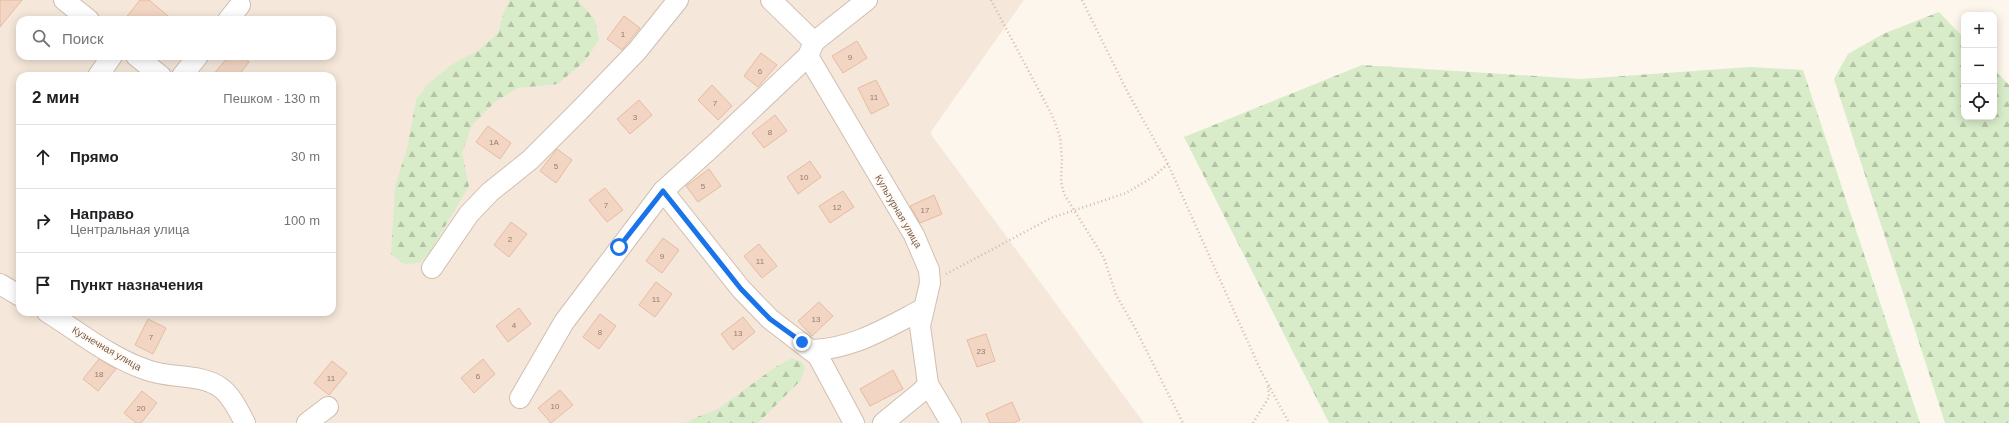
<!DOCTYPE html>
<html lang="ru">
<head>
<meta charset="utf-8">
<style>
	body { margin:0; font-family:Helvetica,sans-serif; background:#f6f6f6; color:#202124 }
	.controls { position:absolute; right:12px; top:12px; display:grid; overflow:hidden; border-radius:8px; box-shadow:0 2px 10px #0003 }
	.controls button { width:36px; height:36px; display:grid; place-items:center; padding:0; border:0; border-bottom:1px solid #e0e0e0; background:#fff; color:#202124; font:20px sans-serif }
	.stop { position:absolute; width:12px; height:12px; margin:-9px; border:3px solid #1a73e8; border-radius:50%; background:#fff }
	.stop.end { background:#1a73e8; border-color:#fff; box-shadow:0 1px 4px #0008 }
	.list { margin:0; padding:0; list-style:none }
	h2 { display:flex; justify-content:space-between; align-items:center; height:52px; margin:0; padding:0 16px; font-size:17px }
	h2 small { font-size:13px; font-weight:400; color:#757577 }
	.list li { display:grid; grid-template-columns:26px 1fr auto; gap:12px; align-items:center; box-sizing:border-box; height:64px; padding:0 16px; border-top:1px solid #e0e0e0 }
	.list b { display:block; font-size:15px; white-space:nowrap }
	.list p { margin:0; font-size:13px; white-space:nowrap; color:#757577 }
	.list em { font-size:13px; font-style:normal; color:#757577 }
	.icon { flex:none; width:22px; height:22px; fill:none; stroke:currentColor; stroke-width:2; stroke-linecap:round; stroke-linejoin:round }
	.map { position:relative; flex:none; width:2009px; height:423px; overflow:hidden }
	.search { position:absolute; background:#fff; box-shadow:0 2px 10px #0003; left:16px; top:16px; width:320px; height:44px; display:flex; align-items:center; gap:10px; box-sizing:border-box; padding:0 14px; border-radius:12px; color:#757577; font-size:15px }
	.panel { position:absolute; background:#fff; box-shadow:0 2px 10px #0003; left:16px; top:72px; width:320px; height:244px; border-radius:12px }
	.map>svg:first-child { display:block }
	.residential { fill:#f5e8da; fill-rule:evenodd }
	.forest { fill:url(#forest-firs) }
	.building { fill:#f3d5c3; stroke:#e6bba3 }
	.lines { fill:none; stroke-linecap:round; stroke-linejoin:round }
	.minor-casing { stroke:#d1beb0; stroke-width:22 }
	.path { stroke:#d9b8a5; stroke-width:2.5; stroke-dasharray:1 3; stroke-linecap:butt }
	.minor { stroke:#fff; stroke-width:20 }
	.route { stroke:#1a73e8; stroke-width:5 }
	.labels { text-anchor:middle; stroke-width:3.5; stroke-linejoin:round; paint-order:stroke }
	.number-label { font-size:8px; fill:#987a6a }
	.street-label { font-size:10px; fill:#7a5c4d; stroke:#fffaf3 }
</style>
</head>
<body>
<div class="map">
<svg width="2009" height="423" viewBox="0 0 2009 423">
	<defs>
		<pattern id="forest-firs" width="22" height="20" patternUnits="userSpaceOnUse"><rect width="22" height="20" fill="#d8ecc9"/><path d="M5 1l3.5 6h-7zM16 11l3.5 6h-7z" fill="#b4c2a5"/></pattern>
	</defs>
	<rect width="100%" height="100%" fill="#fdf6ec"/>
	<path class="residential" d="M0,0h1024l-94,133 214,290h-1144zM20,20h312v36h-312zM20,76h312v236h-312z"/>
	<g class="forest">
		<polygon points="510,0 578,0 595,20 599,40 585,61 558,84 518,88 495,102 472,125 462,153 469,186 431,250 420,263 404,264 391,254 395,186 407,149 416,100 427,85 451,65 479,50 498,33 504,11"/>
		<polygon points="1939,12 1964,38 1964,117 1994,117 1994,69 2009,85 2009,423 1945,423 1834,79 1848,54 1883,34"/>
		<polygon points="1362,65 1581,79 1750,67 1803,70 1920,423 1329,423 1184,137"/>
		<polygon points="792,358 802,362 805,368 801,380 758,423 687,423 694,418 718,409 774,368"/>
	</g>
	<g class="building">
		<polygon points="0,0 22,0 0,27"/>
		<polygon points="140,0 149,0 173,20 124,20"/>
		<polygon points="624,16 640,28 622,50 607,39"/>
		<polygon points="857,41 867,58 843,73 832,56"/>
		<polygon points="761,53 777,65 758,87 744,76"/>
		<polygon points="229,56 241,56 249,62 238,76 212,76"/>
		<polygon points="876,80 889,105 871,114 858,88"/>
		<polygon points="712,85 732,106 718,120 698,100"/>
		<polygon points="639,100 652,115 630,134 617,119"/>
		<polygon points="775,115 787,131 764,148 752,133"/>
		<polygon points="488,126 511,143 500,159 476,142"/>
		<polygon points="557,149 572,160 556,183 540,171"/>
		<polygon points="810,161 821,177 798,194 787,177"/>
		<polygon points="709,169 721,186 698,202 686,186"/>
		<polygon points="605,188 623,210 607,222 589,200"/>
		<polygon points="843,191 854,207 830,223 819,206"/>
		<polygon points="934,195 942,214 920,223 910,206"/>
		<polygon points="511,222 527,234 509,257 494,245"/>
		<polygon points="663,238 679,250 662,273 646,261"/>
		<polygon points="759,244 777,266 762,278 744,256"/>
		<polygon points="656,282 672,294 655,317 639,305"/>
		<polygon points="819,302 833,316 812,336 798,321"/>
		<polygon points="519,308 531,324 508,342 496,326"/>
		<polygon points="600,314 616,326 599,349 583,337"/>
		<polygon points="743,317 755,332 733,350 721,334"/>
		<polygon points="148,319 166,328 153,354 135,345"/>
		<polygon points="986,334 995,361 977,367 967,340"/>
		<polygon points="99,359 116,369 98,391 83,379"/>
		<polygon points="483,359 495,374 474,393 461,378"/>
		<polygon points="332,361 347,373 329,395 314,383"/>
		<polygon points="893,370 903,389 870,406 860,389"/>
		<polygon points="560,390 573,405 551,423 538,408"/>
		<polygon points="142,391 157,403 141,423 136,423 124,413"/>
		<polygon points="1012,402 1020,420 1013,423 990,423 986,414"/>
	</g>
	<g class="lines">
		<g class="minor-casing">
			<g id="minor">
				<polyline points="64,0 89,20"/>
				<polyline points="771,0 814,42"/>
				<polyline points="228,20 240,5"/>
				<polyline points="136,56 161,76"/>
				<polyline points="808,56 914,235 929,270 930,283 920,326 928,384 951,423"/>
				<polyline points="98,76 112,56"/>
				<polyline points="182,76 198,56"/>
				<polyline points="663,191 741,289 770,319 818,356 854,423"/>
				<polyline points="432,268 469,214 490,192 530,160 579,111 637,51 678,0"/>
				<polyline points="0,284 20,296"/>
				<path d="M47,312c32,20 64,46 100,58 23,9 54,3 74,18 11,8 18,24 24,35"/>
				<path d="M813,350c42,-2 73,-22 110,-41"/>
				<polyline points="520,398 564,322 663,191 714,145 808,56 814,42 867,0"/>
				<polyline points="307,423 328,407"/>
				<polyline points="883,423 921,392 928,384"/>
			</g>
		</g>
		<g class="path">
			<polyline points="991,0 1052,115 1060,137 1062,159 1061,182 1064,194 1104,258 1116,295 1134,326 1183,423"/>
			<polyline points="1082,0 1128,93 1168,164 1261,371 1289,423"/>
			<polyline points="946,274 1051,218 1126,193 1153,177 1168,164"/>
			<polyline points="1253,423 1269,397 1268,386"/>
		</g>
		<use href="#minor" class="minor"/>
	</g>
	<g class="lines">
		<polyline class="route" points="619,247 663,191 741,289 770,319 802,342"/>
	</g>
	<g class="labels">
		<g class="number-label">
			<text x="623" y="37">1</text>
			<text x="850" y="60">9</text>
			<text x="760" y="74">6</text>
			<text x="874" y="100">11</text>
			<text x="715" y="106">7</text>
			<text x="635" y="120">3</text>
			<text x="770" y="135">8</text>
			<text x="494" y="145">1А</text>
			<text x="556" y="169">5</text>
			<text x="804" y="180">10</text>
			<text x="703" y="189">5</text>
			<text x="606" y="208">7</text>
			<text x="837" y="210">12</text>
			<text x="925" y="213">17</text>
			<text x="510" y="242">2</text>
			<text x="662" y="259">9</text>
			<text x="760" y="264">11</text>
			<text x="656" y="302">11</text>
			<text x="816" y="322">13</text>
			<text x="514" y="328">4</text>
			<text x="600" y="335">8</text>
			<text x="738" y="336">13</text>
			<text x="151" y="340">7</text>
			<text x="981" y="354">23</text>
			<text x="99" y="377">18</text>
			<text x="478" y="379">6</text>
			<text x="331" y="381">11</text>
			<text x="555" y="409">10</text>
			<text x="141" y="411">20</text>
		</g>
		<g class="street-label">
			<text transform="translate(899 211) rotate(60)" y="4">Культурная улица</text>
			<text transform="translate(107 348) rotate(30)" y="4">Кузнечная улица</text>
		</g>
	</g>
</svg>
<div class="controls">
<button>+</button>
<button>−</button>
<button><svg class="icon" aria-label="locate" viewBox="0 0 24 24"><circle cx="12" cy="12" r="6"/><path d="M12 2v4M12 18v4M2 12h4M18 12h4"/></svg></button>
</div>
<div class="stop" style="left:619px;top:247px"></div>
<div class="stop end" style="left:802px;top:342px"></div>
<div class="search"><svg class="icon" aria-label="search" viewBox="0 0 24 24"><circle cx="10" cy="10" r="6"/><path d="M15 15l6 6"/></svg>Поиск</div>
<section class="panel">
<h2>2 мин<small>Пешком · 130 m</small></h2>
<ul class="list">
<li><svg class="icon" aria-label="ahead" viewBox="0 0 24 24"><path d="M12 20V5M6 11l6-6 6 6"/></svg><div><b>Прямо</b></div><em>30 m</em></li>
<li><svg class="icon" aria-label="right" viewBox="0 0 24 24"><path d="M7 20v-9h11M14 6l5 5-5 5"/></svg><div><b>Направо</b><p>Центральная улица</p></div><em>100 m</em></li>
<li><svg class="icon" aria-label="arrive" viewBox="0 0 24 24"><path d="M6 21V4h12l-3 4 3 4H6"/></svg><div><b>Пункт назначения</b></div></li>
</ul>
</section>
</div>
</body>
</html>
